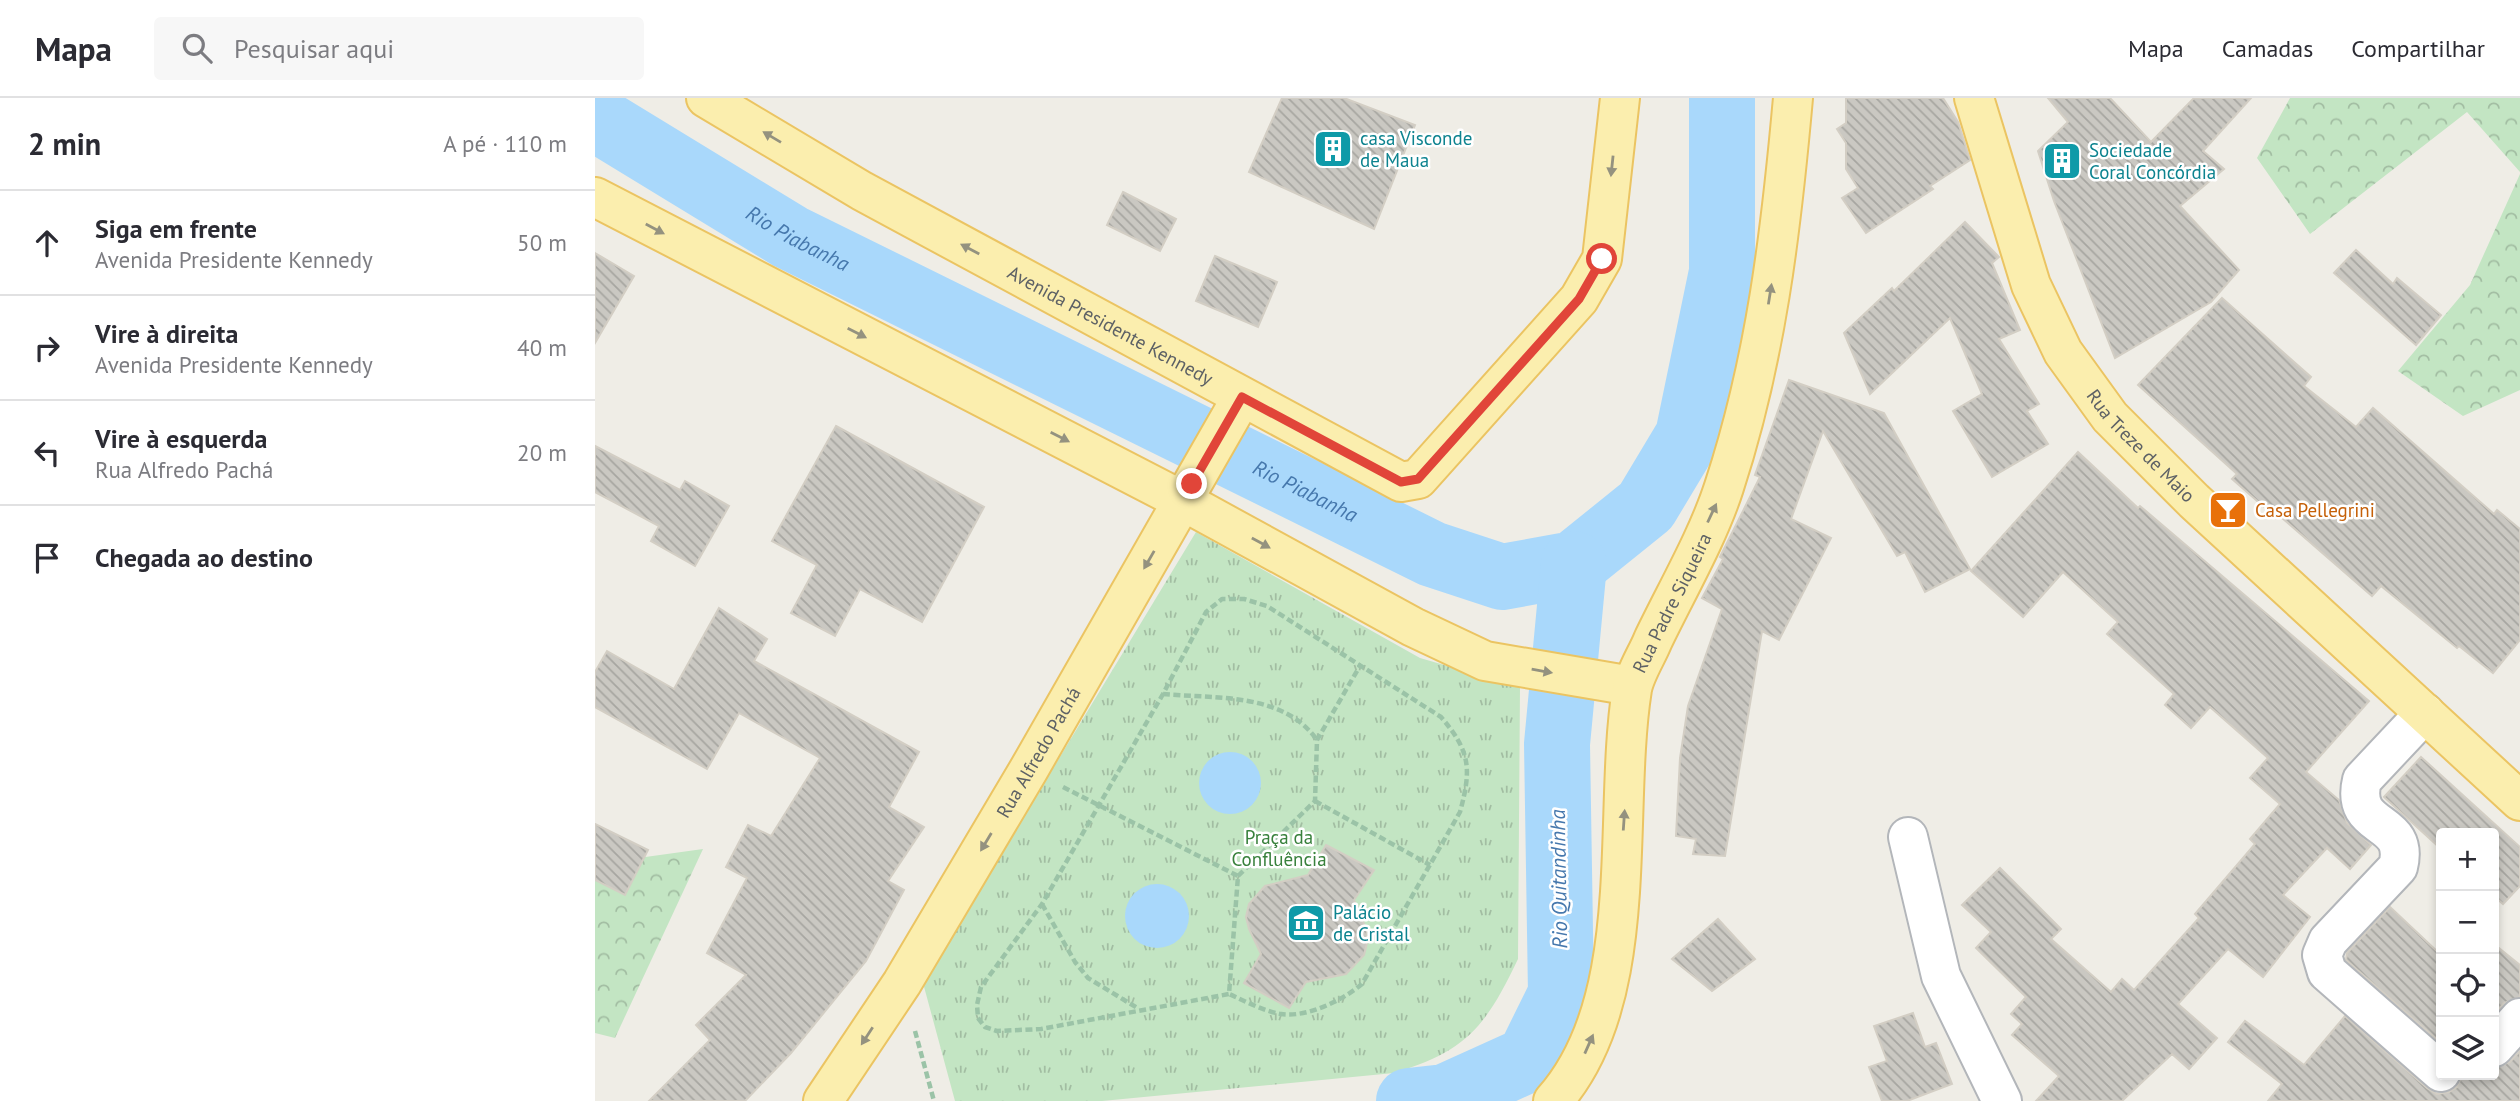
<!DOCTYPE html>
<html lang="pt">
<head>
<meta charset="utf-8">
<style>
	body { margin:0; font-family:"PT Sans",sans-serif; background:#f7f7f7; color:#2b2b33 }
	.controls { position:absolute; right:21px; bottom:21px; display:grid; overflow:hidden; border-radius:7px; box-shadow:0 4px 10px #0003 }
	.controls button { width:63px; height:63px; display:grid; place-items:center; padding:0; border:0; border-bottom:2px solid #e1e1e2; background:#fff; color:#2b2b33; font:35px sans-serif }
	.stop { position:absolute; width:21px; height:21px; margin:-16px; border:5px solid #e14539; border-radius:50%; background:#fff }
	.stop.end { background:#e14539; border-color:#fff; box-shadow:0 2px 7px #0008 }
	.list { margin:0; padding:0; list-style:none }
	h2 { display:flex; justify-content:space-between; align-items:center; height:91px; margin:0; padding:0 28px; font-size:30px }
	h2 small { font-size:23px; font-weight:400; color:#7c7c81 }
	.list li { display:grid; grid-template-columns:46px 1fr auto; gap:21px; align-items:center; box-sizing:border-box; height:105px; padding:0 28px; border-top:2px solid #e1e1e2 }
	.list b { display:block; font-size:26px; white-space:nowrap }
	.list p { margin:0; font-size:23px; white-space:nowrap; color:#7c7c81 }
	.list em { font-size:23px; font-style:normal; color:#7c7c81 }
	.icon { flex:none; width:38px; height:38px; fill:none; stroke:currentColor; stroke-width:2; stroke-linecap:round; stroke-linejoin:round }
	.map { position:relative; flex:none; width:1925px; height:1003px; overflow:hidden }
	header { display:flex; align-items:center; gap:42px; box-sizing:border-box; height:98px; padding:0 35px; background:#fff; border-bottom:2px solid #e1e1e2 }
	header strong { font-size:33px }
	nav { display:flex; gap:38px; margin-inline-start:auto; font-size:24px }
	.search { width:490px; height:63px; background:#f7f7f7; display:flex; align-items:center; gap:18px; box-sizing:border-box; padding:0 24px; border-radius:7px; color:#7c7c81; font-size:26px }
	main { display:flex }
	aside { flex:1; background:#fff }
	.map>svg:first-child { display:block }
	.forest { fill:url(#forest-crowns) }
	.park { fill:url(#park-tufts) }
	.water { fill:#a9d8fb }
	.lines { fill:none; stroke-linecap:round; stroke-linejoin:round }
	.river { stroke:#a9d8fb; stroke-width:66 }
	.building { fill:url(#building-back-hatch); stroke:#d3cec4; stroke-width:2 }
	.minor-casing { stroke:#b3b6ba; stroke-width:42 }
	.major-casing { stroke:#ebc462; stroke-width:42 }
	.path { stroke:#9bc3a7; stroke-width:4.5; stroke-dasharray:7 3.5; stroke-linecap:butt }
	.minor { stroke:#fff; stroke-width:38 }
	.major { stroke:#fbeeae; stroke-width:38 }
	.oneway { fill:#94927f }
	.route { stroke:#e14539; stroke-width:9 }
	.labels { text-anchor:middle; stroke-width:5; stroke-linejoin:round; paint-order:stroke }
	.culture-label { font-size:19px; fill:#0d838f; stroke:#fff; text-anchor:start }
	.street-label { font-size:19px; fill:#5d6165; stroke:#fff }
	.food-label { font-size:19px; fill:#c56008; stroke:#fff; text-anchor:start }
	.park-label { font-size:19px; fill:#38813c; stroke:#fff }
	.water-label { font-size:21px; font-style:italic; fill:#4678ad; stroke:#fff }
</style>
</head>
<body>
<header>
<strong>Mapa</strong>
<div class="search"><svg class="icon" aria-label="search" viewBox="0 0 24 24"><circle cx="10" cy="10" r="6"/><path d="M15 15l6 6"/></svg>Pesquisar aqui</div>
<nav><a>Mapa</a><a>Camadas</a><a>Compartilhar</a></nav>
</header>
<main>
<aside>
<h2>2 min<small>A pé · 110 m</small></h2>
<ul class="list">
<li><svg class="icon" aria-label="ahead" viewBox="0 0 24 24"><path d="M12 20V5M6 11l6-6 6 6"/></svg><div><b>Siga em frente</b><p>Avenida Presidente Kennedy</p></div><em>50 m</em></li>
<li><svg class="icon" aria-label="right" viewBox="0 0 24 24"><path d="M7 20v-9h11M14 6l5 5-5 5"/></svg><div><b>Vire à direita</b><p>Avenida Presidente Kennedy</p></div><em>40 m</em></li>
<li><svg class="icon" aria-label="left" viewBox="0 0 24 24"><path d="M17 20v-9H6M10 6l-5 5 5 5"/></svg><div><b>Vire à esquerda</b><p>Rua Alfredo Pachá</p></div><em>20 m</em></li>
<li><svg class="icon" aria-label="arrive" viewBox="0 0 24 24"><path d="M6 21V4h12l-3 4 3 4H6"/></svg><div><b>Chegada ao destino</b></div></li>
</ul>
</aside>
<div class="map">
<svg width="1925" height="1003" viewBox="0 0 1925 1003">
	<defs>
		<pattern id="forest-crowns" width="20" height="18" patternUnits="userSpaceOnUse" patternTransform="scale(1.75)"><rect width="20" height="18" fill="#c3e5c3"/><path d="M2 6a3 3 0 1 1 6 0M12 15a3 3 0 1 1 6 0" fill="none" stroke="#a2bda2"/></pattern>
		<pattern id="park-tufts" width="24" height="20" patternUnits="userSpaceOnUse" patternTransform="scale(1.75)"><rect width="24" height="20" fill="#c3e5c3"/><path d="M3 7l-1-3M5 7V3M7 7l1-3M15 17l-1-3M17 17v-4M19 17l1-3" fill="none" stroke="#a2bda2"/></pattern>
		<pattern id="building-back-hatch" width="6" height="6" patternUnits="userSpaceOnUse" patternTransform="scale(1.75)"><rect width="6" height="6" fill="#cac8c2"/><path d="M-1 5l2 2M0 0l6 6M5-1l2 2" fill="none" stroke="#a7a6a1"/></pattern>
	</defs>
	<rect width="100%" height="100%" fill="#efede6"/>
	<g class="forest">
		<polygon points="1695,0 1925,0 1925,74 1872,14 1715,136 1662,60"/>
		<polygon points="1925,76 1925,292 1868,318 1803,273 1875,187"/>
		<polygon points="108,751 20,940 0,935 0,766"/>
	</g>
	<path class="park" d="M601,434l224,126 100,29 -2,272c-32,67 -51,92 -124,114l-292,28h-147l-32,-118z"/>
	<g class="water">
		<circle cx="635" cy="685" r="31"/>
		<circle cx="562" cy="818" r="32"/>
	</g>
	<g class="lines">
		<g class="river">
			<path id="s1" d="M0,20l195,119 642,317 70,23 72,-13 72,-58 42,-70 34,-164v-174"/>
			<polyline points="814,1003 850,999 934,961 966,896 962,646 979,466"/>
		</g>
	</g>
	<g class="building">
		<polygon points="687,0 749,0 820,27 779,131 654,74"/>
		<polygon points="1251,0 1348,0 1363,24 1375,62 1335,88 1338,91 1271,135 1247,100 1263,90 1251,71 1251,45 1242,31 1251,25"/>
		<polygon points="1453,0 1515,0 1556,44 1599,0 1656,0 1608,53 1629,71 1585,108 1644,172 1616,204 1520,260 1459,103 1443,53 1473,24"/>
		<polygon points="528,94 581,121 565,153 512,127"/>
		<polygon points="1370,124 1404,159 1397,165 1425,232 1404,241 1444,306 1432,313 1453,346 1397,379 1358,313 1387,296 1355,220 1275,296 1249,235 1297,190 1299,193"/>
		<polygon points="1761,152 1798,186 1802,180 1846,217 1821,247 1739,175"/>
		<polygon points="0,155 39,178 0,245"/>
		<polygon points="620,158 682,184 663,229 601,203"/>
		<polygon points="1627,200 1716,279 1709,288 1761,329 1778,310 1899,416 1902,412 1925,431 1925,542 1898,575 1864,548 1862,550 1786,488 1777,498 1671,406 1669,409 1637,381 1642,376 1543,287"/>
		<polygon points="1194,282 1289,315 1375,471 1330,494 1310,454 1302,458 1228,333 1196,421 1236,440 1184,542 1167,533 1130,758 1098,756 1101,741 1081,738 1085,660 1093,608 1127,511 1107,500 1128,461 1125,459 1165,379 1160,377"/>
		<polygon points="241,328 389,409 327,524 265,491 240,538 196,515 222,467 177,443"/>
		<polygon points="0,348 85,392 90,383 134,408 100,468 56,443 64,428 0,394"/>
		<polygon points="1483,354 1543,410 1545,408 1774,603 1711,674 1744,702 1752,725 1776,747 1755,771 1732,750 1688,797 1715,819 1668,879 1633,851 1583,906 1622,940 1594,971 1577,956 1527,1003 1441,1003 1464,978 1417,937 1427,926 1416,916 1431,899 1381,850 1396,834 1367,807 1405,770 1466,831 1456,841 1516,894 1527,881 1539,892 1604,820 1600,816 1660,746 1655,741 1685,706 1655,680 1673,660 1615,609 1596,630 1570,607 1579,596 1512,536 1523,524 1468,474 1428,519 1376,473"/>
		<polygon points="124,510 172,541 159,563 324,654 294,709 329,729 293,783 309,792 271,863 196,955 150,1003 54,1003 115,942 101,927 151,877 112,855 152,780 131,769 153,727 176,738 225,660 144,615 112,671 0,609 0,574 12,553 79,591"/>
		<polygon points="1826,659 1925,749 1925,788 1908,806 1899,798 1899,735 1846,735 1846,751 1789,699"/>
		<polygon points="0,726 53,752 30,797 0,782"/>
		<polygon points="731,747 779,772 759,802 772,833 772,845 769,857 751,876 711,884 694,910 649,885 666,856 654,831 651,819 654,806 670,788 713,777"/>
		<polygon points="1795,809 1846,857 1846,945 1751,862 1752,855"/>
		<polygon points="1123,821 1160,861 1117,893 1077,861"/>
		<polygon points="1899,846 1925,867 1925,899 1909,905 1899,917"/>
		<polygon points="1318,915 1330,949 1341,945 1357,986 1312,1003 1287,1003 1274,969 1292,963 1279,928"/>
		<polygon points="1750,918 1832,990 1842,996 1854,994 1862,989 1867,977 1899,977 1899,970 1915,964 1925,953 1925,1003 1673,1003 1687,986 1633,944 1650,923 1709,967"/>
	</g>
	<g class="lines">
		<g class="minor-casing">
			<g id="minor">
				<path d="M1830,615l-63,67c-13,53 49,36 36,87l-70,74 -6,14 5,17 114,100"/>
				<polyline points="1313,739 1346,878 1407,1003"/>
				<polyline points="1899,949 1925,920"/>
			</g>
		</g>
		<g class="major-casing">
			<g id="major">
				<path id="s2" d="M111,0l156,93 539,291 17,-3 161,-180 23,-40 18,-161"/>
				<path id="s3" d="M1379,0l57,187 32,67 47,65 84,84 326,300"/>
				<polyline points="0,99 588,403 818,529 890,563 1037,588"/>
				<path id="s4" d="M228,1003l79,-118 127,-214 213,-372"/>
				<path id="s5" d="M958,1003c91,-102 59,-286 79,-412 3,-16 15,-34 21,-49 23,-48 55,-103 71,-153 42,-128 57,-255 69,-389"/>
			</g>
		</g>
		<g class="path">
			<path d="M568,596c53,5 120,-2 154,46"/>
			<path d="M468,689l175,89 -9,118 -188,35 -44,2 -12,-4 -7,-9 -1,-13 4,-18 61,-83 121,-210 43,-82 16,-13h22l23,7 174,111c29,34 31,51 19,95l-98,172c-19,16 -55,34 -81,30 -18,-3 -36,-13 -52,-20"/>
			<polyline points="720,703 835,767"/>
			<polyline points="643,778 720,703 722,642 766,566"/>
			<polyline points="447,806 480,864 493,880 544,911"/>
			<polyline points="320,933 339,1003"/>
		</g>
		<use href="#minor" class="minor"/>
		<use href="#major" class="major"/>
	</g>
	<defs><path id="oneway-solid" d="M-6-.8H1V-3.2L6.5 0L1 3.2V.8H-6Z" transform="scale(1.75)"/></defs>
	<g class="oneway">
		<use href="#oneway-solid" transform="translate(177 39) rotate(-149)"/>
		<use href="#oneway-solid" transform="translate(1017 68) rotate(96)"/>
		<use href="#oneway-solid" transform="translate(60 131) rotate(28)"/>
		<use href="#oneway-solid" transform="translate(375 151) rotate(-152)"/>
		<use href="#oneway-solid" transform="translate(1175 196) rotate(-81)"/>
		<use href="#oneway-solid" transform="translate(262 235) rotate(27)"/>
		<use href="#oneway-solid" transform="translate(465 339) rotate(27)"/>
		<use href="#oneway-solid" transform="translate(1117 415) rotate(-65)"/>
		<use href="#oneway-solid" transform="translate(666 445) rotate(29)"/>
		<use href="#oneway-solid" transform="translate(554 462) rotate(120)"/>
		<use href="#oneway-solid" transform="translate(947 573) rotate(10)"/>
		<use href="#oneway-solid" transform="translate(1029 722) rotate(-86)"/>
		<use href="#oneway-solid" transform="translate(391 744) rotate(121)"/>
		<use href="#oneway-solid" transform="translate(272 938) rotate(123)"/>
		<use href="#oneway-solid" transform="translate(994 946) rotate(-66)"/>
	</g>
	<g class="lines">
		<polyline class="route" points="597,386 647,299 806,384 823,381 984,201 1007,161"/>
	</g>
	<defs>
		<g id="building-square" transform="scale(2.0125)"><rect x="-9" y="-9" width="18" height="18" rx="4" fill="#0f9aa8" stroke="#fff"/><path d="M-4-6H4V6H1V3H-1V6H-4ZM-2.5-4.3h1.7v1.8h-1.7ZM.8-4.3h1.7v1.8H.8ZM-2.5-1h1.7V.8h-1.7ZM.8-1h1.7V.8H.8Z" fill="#fff"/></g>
		<g id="bar-square" transform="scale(2.0125)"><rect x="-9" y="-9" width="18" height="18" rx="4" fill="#e8710a" stroke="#fff"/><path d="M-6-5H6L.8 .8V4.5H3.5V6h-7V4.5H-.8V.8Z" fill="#fff"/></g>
		<g id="museum-square" transform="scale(2.0125)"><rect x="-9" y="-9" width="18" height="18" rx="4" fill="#0f9aa8" stroke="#fff"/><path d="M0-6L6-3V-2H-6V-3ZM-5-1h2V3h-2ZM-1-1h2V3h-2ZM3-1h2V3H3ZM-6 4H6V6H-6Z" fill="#fff"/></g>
	</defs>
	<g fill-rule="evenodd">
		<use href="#building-square" x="738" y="51"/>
		<use href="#building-square" x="1467" y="63"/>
		<use href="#bar-square" x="1633" y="412"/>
		<use href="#museum-square" x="711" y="825"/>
	</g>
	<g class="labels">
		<g class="culture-label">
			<text x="765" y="47">casa Visconde<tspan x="765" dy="22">de Maua</tspan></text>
			<text x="1494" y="59">Sociedade<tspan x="1494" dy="22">Coral Concórdia</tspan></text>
			<text x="738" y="821">Palácio<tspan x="738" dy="22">de Cristal</tspan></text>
		</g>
		<g class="street-label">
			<text dy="7" stroke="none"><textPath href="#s2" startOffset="464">Avenida Presidente Kennedy</textPath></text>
			<text dy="7" stroke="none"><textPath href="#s3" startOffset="392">Rua Treze de Maio</textPath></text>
			<text dy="7" stroke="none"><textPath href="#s5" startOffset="522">Rua Padre Siqueira</textPath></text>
			<text dy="7" stroke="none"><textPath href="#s4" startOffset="410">Rua Alfredo Pachá</textPath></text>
		</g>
		<g class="food-label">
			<text x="1660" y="419">Casa Pellegrini</text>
		</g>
		<g class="park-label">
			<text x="684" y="746">Praça da<tspan x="684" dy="22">Confluência</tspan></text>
		</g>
		<g class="water-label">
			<text dy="7" stroke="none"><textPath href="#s1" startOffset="236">Rio Piabanha</textPath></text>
			<text dy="7" stroke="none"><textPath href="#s1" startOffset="803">Rio Piabanha</textPath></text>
			<text transform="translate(964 781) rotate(-91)" y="7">Rio Quitandinha</text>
		</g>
	</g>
</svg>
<div class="controls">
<button>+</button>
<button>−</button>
<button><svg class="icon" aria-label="locate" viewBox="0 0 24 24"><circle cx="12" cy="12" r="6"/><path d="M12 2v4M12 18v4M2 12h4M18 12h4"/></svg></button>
<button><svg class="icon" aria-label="layers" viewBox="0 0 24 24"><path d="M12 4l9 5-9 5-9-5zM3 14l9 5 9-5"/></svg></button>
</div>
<div class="stop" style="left:1007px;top:161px"></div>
<div class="stop end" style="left:597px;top:386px"></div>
</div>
</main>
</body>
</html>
